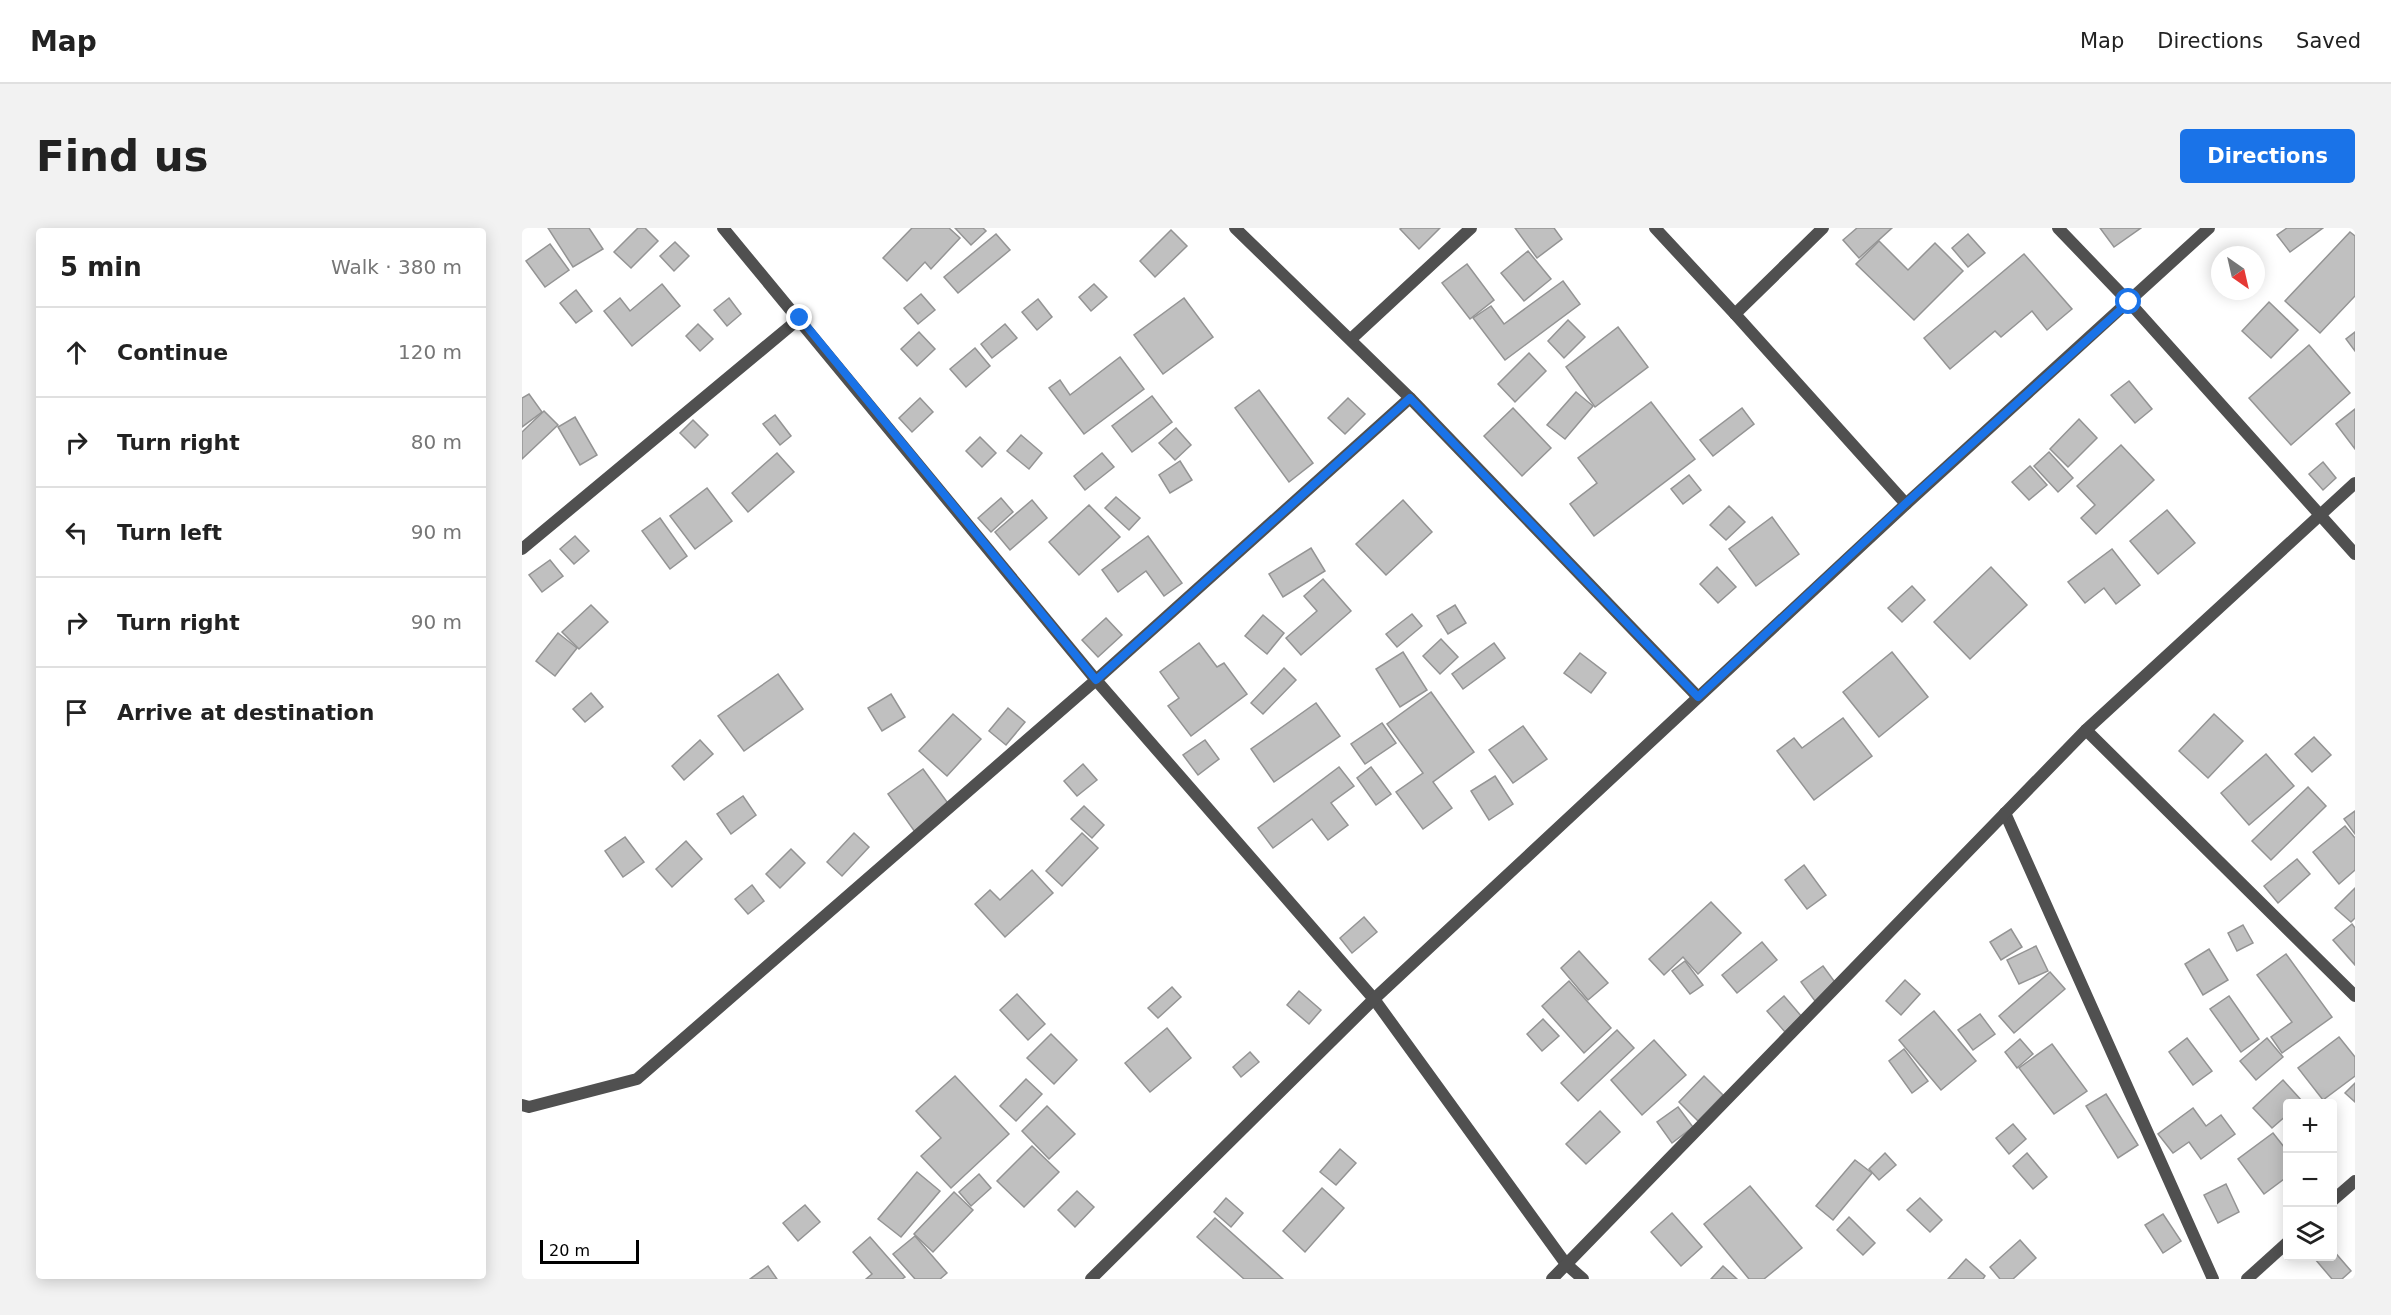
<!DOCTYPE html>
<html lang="en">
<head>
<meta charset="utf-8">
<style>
	body { margin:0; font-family:"DejaVu Sans",sans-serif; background:#f2f2f2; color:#222 }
	.controls { position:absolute; right:18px; bottom:18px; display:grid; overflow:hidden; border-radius:6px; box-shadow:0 3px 15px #0003 }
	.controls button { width:54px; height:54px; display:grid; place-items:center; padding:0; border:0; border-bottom:2px solid #e0e0e0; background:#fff; color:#222; font:30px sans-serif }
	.compass { position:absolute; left:1689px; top:18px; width:54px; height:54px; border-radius:50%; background:#fff; box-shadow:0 3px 15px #0003; rotate:146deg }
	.scale { position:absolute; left:18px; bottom:15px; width:99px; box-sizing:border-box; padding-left:6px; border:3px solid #000; border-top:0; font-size:16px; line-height:21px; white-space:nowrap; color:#000; -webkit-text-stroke:4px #fff; paint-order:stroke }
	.stop { position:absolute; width:18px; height:18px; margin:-14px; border:4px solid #1a73e8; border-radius:50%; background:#fff }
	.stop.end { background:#1a73e8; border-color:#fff; box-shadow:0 2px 6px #0008 }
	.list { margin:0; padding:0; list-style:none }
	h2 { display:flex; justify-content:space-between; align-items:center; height:78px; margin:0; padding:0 24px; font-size:26px }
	h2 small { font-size:20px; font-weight:400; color:#767676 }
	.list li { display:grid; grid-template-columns:39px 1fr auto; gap:18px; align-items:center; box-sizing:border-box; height:90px; padding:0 24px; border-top:2px solid #e0e0e0 }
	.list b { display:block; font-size:22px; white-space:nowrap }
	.list em { font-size:20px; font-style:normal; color:#767676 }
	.icon { flex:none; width:33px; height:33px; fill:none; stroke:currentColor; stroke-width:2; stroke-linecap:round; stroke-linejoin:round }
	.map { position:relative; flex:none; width:1833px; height:1051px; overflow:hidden; border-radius:6px }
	header { display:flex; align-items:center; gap:36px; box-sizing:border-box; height:84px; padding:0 30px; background:#fff; border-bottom:2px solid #e0e0e0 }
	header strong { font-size:28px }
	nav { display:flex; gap:33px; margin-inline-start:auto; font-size:21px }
	.intro { display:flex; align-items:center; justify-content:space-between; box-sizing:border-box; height:144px; padding:0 36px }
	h1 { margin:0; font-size:42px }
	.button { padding:15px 27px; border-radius:6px; background:#1a73e8; color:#fff; font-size:21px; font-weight:700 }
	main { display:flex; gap:36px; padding:0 36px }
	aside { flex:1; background:#fff; border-radius:6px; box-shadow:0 3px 15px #0003 }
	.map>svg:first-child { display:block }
	.building { fill:#c0c0c0; stroke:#949494; stroke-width:1.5 }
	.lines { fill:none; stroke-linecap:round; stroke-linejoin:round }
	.minor { stroke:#505050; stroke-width:12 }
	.route { stroke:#1a73e8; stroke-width:8 }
</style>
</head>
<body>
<header>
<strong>Map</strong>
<nav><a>Map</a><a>Directions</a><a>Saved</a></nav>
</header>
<div class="intro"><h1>Find us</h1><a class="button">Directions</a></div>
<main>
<aside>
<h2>5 min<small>Walk · 380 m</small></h2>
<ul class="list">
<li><svg class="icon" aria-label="ahead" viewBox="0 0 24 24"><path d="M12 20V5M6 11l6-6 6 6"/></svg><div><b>Continue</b></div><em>120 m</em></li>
<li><svg class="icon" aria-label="right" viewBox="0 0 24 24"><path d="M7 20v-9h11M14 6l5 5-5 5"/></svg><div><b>Turn right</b></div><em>80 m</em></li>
<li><svg class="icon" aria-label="left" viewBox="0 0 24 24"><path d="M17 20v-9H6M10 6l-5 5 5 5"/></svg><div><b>Turn left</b></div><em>90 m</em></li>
<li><svg class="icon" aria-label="right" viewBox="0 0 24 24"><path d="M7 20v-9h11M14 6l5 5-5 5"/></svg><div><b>Turn right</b></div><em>90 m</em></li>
<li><svg class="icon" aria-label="arrive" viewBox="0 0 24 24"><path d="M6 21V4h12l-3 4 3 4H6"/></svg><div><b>Arrive at destination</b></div></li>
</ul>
</aside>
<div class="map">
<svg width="1833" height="1051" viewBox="0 0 1833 1051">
	<rect width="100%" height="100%" fill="#fff"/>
	<g class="building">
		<polygon points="26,0 67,0 81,21 51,39"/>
		<polygon points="116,0 123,0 136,13 109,40 92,24"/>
		<polygon points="390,0 427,0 438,10 409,41 403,34 385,53 361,30"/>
		<polygon points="433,0 461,0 464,3 449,17"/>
		<polygon points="880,0 918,0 897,21 878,1"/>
		<polygon points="993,0 1032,0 1040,11 1015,30"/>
		<polygon points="1335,0 1370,0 1337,30 1321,12"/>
		<polygon points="1578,0 1619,0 1592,19"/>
		<polygon points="1765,0 1801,0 1768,24 1755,7"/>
		<polygon points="649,2 665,18 633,49 618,33"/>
		<polygon points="1828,4 1833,8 1833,68 1798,105 1763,73"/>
		<polygon points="474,6 488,22 436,65 422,49"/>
		<polygon points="1446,6 1463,25 1446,39 1430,20"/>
		<polygon points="1357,13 1386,42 1413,15 1441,43 1392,92 1334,36"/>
		<polygon points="153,14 167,28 152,43 138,28"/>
		<polygon points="28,16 47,42 23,59 4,33"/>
		<polygon points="1006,23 1029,51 1002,73 979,45"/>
		<polygon points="1502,26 1550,81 1525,102 1510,83 1479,109 1473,103 1428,141 1402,110"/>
		<polygon points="945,36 972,72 948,91 920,55"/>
		<polygon points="1041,53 1058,76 983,132 951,90 969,78 982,96"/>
		<polygon points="140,56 158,78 110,118 82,83 98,70 108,83"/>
		<polygon points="572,56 585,69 569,83 557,69"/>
		<polygon points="54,62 70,83 54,95 38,75"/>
		<polygon points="399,66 413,82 396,96 382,80"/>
		<polygon points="207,70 219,86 205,98 192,82"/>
		<polygon points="662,70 691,109 641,146 612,107"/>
		<polygon points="516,71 530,89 515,102 500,84"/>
		<polygon points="1747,74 1776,102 1749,130 1720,103"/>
		<polygon points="1046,92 1063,109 1042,130 1026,113"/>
		<polygon points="176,96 191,111 178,123 164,108"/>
		<polygon points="483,96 495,110 470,130 459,116"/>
		<polygon points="1096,99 1126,139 1073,179 1044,139"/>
		<polygon points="397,104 413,121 395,138 379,121"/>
		<polygon points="1833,104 1833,123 1824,111"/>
		<polygon points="1787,117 1828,165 1769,217 1727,170"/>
		<polygon points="453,120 468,138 444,159 428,141"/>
		<polygon points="1007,125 1024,143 993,174 976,156"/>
		<polygon points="598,129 622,161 562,206 527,160 538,152 548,167"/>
		<polygon points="1607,153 1630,181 1613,195 1589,167"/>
		<polygon points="737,162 791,235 767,254 713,180"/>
		<polygon points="1054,164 1071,178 1043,211 1025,197"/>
		<polygon points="7,166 20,184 0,199 0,170"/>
		<polygon points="630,168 650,194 610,224 590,198"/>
		<polygon points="398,170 411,184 390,204 377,190"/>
		<polygon points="826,170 843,186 823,206 806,190"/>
		<polygon points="1129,174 1173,231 1072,308 1048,276 1075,255 1056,230"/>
		<polygon points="991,180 1029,220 1000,248 962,208"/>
		<polygon points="1220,180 1232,196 1191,228 1178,212"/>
		<polygon points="1833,181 1833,221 1814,196"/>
		<polygon points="22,183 36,197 0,231 0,204"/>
		<polygon points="253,187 269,208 258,217 241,196"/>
		<polygon points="53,189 75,227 58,237 36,199"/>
		<polygon points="1557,191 1575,210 1546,239 1528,221"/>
		<polygon points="171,192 186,207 173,220 158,205"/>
		<polygon points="654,200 669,217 653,232 637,215"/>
		<polygon points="499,207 520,225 507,241 485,223"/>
		<polygon points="458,209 474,225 460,239 444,223"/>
		<polygon points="1599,217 1632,252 1574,306 1559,290 1573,277 1555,258"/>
		<polygon points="1527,224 1551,250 1536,264 1512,238"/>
		<polygon points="255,225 272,244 226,284 210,265"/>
		<polygon points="580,225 592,239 563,262 552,248"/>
		<polygon points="658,233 670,252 648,265 637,247"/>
		<polygon points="1801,234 1814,250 1801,262 1787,246"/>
		<polygon points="1508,238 1525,257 1507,272 1490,254"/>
		<polygon points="1167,247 1179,262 1161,276 1149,261"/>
		<polygon points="185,260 210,293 173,321 148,288"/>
		<polygon points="594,269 618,290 607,302 583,280"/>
		<polygon points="479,270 491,284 469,304 456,290"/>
		<polygon points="510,272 525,290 488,322 473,304"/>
		<polygon points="881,272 910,304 864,347 834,316"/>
		<polygon points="567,277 598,309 557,347 527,314"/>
		<polygon points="1207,278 1223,294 1204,312 1188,297"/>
		<polygon points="1645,282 1673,315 1636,346 1608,313"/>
		<polygon points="1250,289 1277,326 1234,358 1207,321"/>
		<polygon points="138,290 165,328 148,341 120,303"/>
		<polygon points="53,308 67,323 52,336 38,321"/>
		<polygon points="626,308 660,355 642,368 624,343 596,364 580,342"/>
		<polygon points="789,320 803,343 761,369 747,346"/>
		<polygon points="1590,321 1618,357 1594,376 1582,360 1563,375 1546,354"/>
		<polygon points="28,332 41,348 20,364 7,347"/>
		<polygon points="1195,339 1214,359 1196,375 1178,356"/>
		<polygon points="1469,339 1505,377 1448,431 1412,394"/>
		<polygon points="801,351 829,383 779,427 764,410 795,383 782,368"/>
		<polygon points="1390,358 1403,372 1380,394 1366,380"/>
		<polygon points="69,377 86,394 57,421 40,404"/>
		<polygon points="933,377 944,395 926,406 915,388"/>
		<polygon points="890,386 900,398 875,419 864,406"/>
		<polygon points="741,387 762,405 745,426 723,408"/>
		<polygon points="584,390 600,407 576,429 560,412"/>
		<polygon points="36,405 55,420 33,448 14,433"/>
		<polygon points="919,411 936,429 918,446 901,428"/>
		<polygon points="677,415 695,439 702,435 725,466 669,508 646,478 657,470 638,444"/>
		<polygon points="972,415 983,430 941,461 930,446"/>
		<polygon points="881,424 905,462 878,479 854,441"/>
		<polygon points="1370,424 1406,469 1357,509 1321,464"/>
		<polygon points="1058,425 1084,445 1069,465 1042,445"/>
		<polygon points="762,440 774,452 741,486 729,475"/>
		<polygon points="256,446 281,481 222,523 196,488"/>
		<polygon points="909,464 952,524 911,554 930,580 901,601 874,564 901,545 865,496"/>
		<polygon points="69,465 81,479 63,494 51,481"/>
		<polygon points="369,466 383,489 360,503 346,480"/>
		<polygon points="794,475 818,508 752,554 729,521"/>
		<polygon points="486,480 503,494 484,517 467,503"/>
		<polygon points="431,486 459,511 425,548 397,523"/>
		<polygon points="1692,486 1721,513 1686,550 1657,523"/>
		<polygon points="1321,490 1350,528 1292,572 1255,523 1272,510 1280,520"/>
		<polygon points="860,495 874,515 843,536 829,516"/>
		<polygon points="1001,498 1025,531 991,555 967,522"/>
		<polygon points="1792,509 1809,527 1790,544 1773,526"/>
		<polygon points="178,512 191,526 162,552 150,538"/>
		<polygon points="683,512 697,531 676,547 661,527"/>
		<polygon points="1744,526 1772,558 1727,597 1699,565"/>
		<polygon points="561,536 575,552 555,568 542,553"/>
		<polygon points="817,539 832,558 809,575 826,597 806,612 790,591 751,620 736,600"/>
		<polygon points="849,539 869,566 854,577 835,550"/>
		<polygon points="401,541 428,578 393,604 366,566"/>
		<polygon points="973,548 991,576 967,592 949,563"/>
		<polygon points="1786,559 1804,578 1749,632 1730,613"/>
		<polygon points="221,568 234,587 209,606 195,586"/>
		<polygon points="562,578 582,597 570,610 549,591"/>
		<polygon points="1833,583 1833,606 1822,591"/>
		<polygon points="1823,598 1833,610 1833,642 1817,656 1791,624"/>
		<polygon points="332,605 347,619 320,648 305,634"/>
		<polygon points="560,605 576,620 540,658 524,643"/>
		<polygon points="103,609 122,634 101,649 83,623"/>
		<polygon points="164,613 180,631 150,659 134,641"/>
		<polygon points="269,621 283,635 258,660 244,646"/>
		<polygon points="1775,631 1788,646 1756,675 1742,658"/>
		<polygon points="1282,637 1304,667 1285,681 1263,652"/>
		<polygon points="510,642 531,665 483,709 453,676 468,662 478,672"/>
		<polygon points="230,657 242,673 226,686 213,671"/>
		<polygon points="1833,660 1833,690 1829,694 1813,680"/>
		<polygon points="1189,674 1219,705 1176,746 1161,729 1142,747 1127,731"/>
		<polygon points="842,689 855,704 830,725 818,710"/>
		<polygon points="1830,696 1833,700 1833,737 1811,712"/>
		<polygon points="1721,697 1731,715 1715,723 1706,705"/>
		<polygon points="1489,701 1500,719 1479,732 1468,714"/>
		<polygon points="1240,714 1255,732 1215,765 1200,747"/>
		<polygon points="1514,718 1526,743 1497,756 1485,732"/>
		<polygon points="1687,721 1706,752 1681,767 1663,736"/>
		<polygon points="1057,723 1086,755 1066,772 1039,740"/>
		<polygon points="1764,726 1810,789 1760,825 1749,809 1770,794 1735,747"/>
		<polygon points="1163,733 1181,757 1168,766 1150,743"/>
		<polygon points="1301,738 1315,757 1293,773 1279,754"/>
		<polygon points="1528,744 1543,761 1492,805 1477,788"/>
		<polygon points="1383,752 1398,766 1379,787 1364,773"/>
		<polygon points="1047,753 1089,800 1062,825 1020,778"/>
		<polygon points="650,759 659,769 636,790 626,780"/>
		<polygon points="777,763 799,782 787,796 765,777"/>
		<polygon points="495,766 523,796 506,812 478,782"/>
		<polygon points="1262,768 1280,789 1263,804 1245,783"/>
		<polygon points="1707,768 1737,811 1719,824 1688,781"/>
		<polygon points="1412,783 1454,833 1419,862 1377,812"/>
		<polygon points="1458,786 1473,806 1451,822 1436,802"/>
		<polygon points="1021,791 1037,808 1020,823 1005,806"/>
		<polygon points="645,800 669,830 628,864 603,835"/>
		<polygon points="1095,802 1112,820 1056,873 1039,855"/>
		<polygon points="529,806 555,832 532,856 505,830"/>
		<polygon points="1817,809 1833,829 1833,848 1801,872 1776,840"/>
		<polygon points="1665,810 1690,843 1671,857 1647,824"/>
		<polygon points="1745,810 1761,829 1734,852 1718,833"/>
		<polygon points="1498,811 1511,826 1495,840 1483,824"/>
		<polygon points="1132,812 1164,847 1120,887 1089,852"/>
		<polygon points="1530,816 1565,863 1532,886 1497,840"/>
		<polygon points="1382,821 1406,853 1390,865 1367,833"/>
		<polygon points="728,824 737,834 719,849 711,839"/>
		<polygon points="433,848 487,906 429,960 399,928 419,910 394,883"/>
		<polygon points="1182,848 1201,867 1176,893 1157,874"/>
		<polygon points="504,851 520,866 494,893 478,878"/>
		<polygon points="1761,852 1780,873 1777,876 1766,876 1766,886 1750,900 1731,880"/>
		<polygon points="1833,855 1833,874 1823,865"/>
		<polygon points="1584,866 1616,917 1596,930 1564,878"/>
		<polygon points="525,878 553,906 527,931 500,903"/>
		<polygon points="1156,879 1171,899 1150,915 1135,894"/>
		<polygon points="1671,880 1684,898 1699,887 1713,906 1679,931 1667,914 1651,925 1636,906"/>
		<polygon points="1078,883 1098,904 1064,936 1044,916"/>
		<polygon points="1491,896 1504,911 1487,926 1474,910"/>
		<polygon points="1751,905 1766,924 1766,948 1742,966 1716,931"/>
		<polygon points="510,918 537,944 502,979 475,953"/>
		<polygon points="818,921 834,935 814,957 798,944"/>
		<polygon points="1363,925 1374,937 1357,952 1347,941"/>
		<polygon points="1505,925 1525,949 1511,961 1491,938"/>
		<polygon points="1333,932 1350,945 1311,992 1294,978"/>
		<polygon points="395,944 418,963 379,1009 356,991"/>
		<polygon points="457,946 469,960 449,978 437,964"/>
		<polygon points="1704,956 1717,984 1696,995 1682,967"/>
		<polygon points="1228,958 1280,1020 1242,1051 1227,1051 1182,996"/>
		<polygon points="800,960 822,980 783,1024 761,1003"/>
		<polygon points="555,963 572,979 553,999 536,982"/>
		<polygon points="432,964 451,982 411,1024 392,1006"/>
		<polygon points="704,970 721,985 709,999 692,984"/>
		<polygon points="1398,970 1420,992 1408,1004 1385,982"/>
		<polygon points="283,977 298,994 276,1013 261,995"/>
		<polygon points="1150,985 1180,1019 1159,1038 1129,1004"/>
		<polygon points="1641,986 1659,1013 1641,1025 1623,997"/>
		<polygon points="1327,989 1353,1015 1341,1027 1315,1002"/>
		<polygon points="693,990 761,1051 722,1051 675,1009"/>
		<polygon points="393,1008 425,1045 418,1051 393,1051 371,1026"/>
		<polygon points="348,1009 383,1049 380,1051 344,1051 350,1046 331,1024"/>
		<polygon points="1498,1012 1514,1030 1491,1051 1478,1051 1468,1039"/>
		<polygon points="1810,1021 1829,1043 1820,1051 1810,1051 1793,1031 1796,1028 1810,1028"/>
		<polygon points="1444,1031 1463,1048 1461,1051 1426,1051"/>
		<polygon points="246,1038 255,1051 228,1051"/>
		<polygon points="1201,1038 1215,1051 1189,1051"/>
	</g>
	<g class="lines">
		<g class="minor">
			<polyline points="201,0 574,452 852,771 1044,1036 1061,1051"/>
			<polyline points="713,0 888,170 1176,469"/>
			<polyline points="1133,0 1213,86 1384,276"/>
			<polyline points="1536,0 1607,74 1833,326"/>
			<polyline points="1213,86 1301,0"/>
			<polyline points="829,111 949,0"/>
			<polyline points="0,321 278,90"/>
			<polyline points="1564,502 1833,768"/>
			<polyline points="1483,585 1691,1051"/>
			<polyline points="0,877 7,879 115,851 574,452 888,170"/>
			<polyline points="1810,973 1833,953"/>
			<polyline points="569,1051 852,771 1384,276 1687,0"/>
			<polyline points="1030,1051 1564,502 1833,255"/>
			<polyline points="1725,1051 1766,1014"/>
		</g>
	</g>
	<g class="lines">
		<polyline class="route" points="278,90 574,452 888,170 1176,469 1383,276 1607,74"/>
	</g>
</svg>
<div class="controls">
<button>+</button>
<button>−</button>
<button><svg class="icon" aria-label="layers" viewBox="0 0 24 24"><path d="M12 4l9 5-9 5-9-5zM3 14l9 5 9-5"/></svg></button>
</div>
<svg class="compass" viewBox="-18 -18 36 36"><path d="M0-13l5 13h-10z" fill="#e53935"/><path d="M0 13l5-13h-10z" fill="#767676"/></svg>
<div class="scale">20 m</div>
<div class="stop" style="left:1607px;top:74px"></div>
<div class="stop end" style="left:278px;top:90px"></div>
</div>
</main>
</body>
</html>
